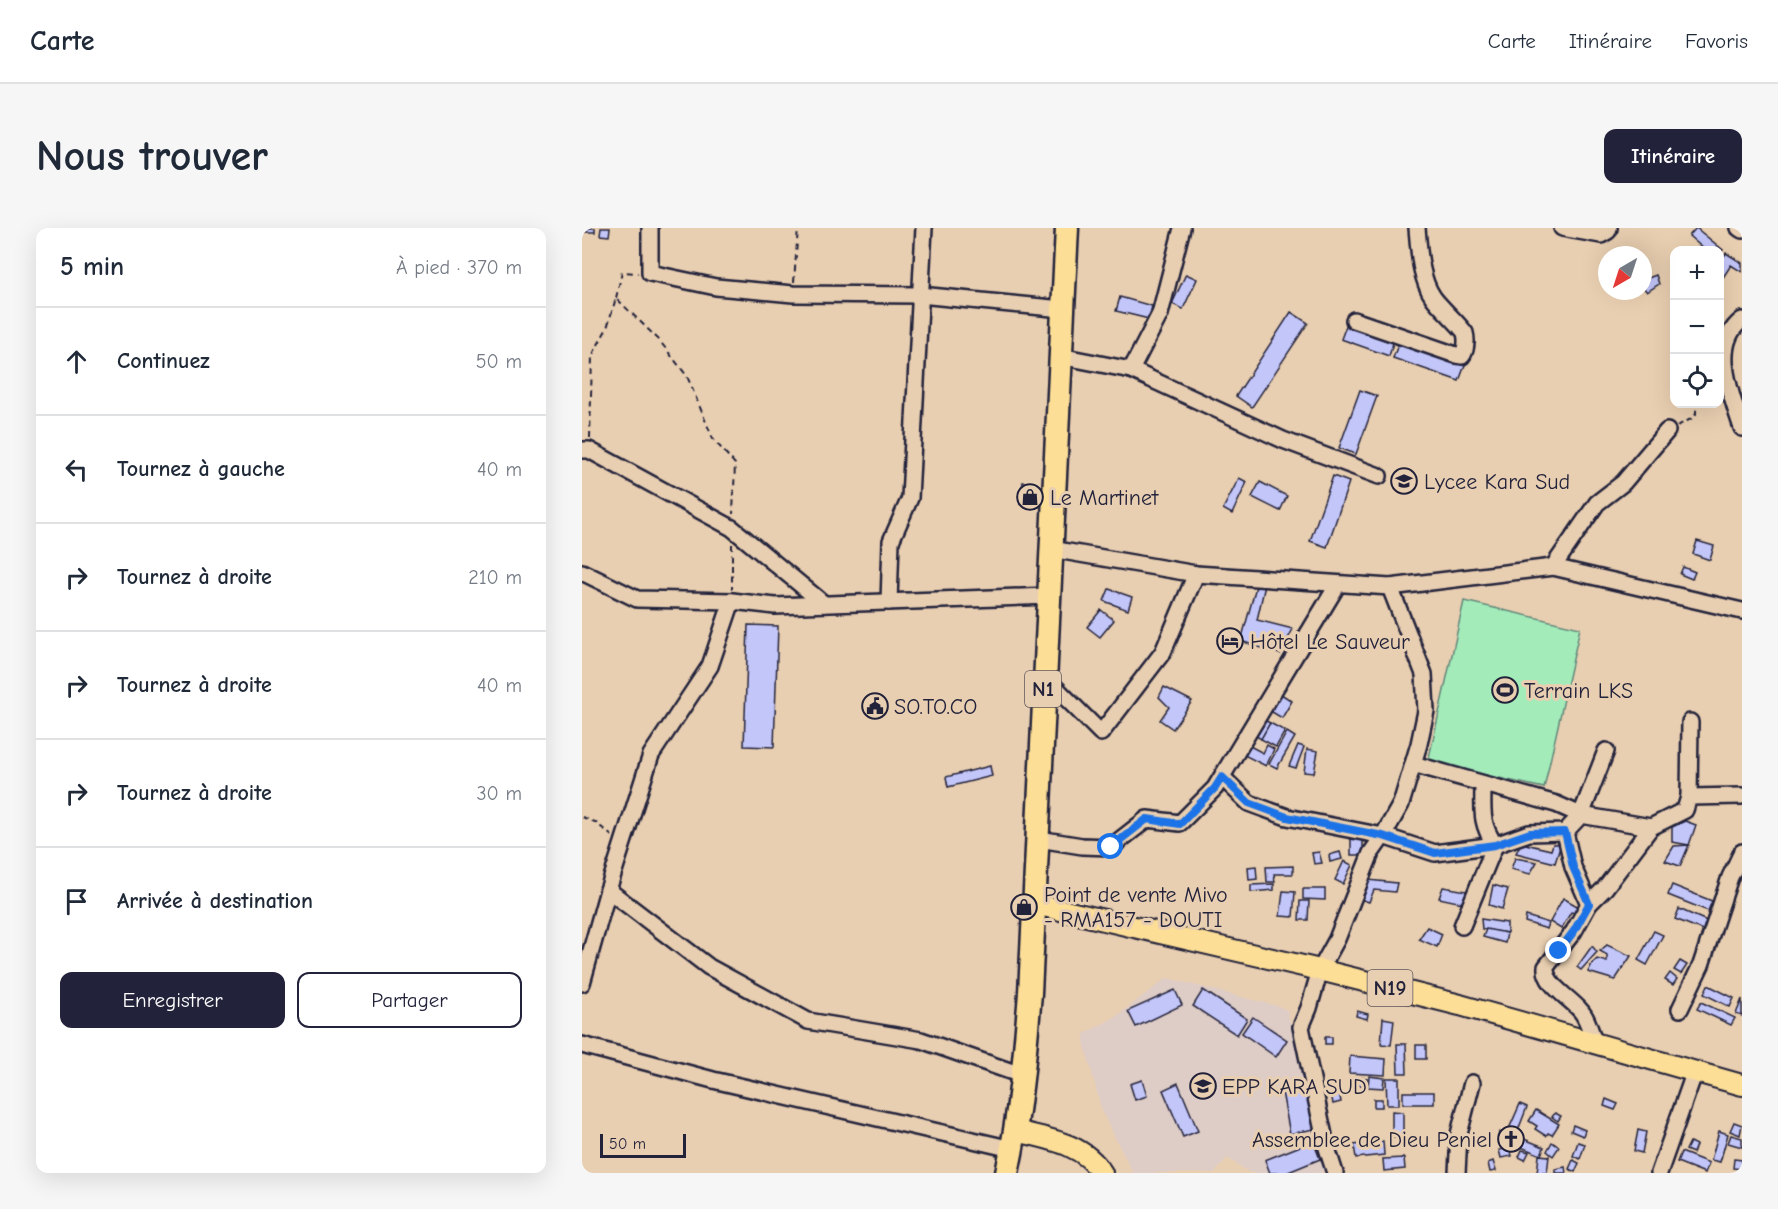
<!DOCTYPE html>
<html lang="fr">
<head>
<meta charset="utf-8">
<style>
	body { margin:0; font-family:"Comic Neue",sans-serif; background:#f6f6f7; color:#1f2937 }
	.controls { position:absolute; right:18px; top:18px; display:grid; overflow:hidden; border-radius:12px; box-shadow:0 6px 24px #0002 }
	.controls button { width:54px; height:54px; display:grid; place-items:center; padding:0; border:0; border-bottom:2px solid #e0e1e3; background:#fff; color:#1f2937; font:30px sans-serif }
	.compass { position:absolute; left:1016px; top:18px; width:54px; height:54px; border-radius:50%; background:#fff; box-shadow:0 6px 24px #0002; rotate:219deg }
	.scale { position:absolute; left:18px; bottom:15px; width:86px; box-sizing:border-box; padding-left:6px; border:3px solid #22223b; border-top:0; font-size:16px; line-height:21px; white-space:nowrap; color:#22223b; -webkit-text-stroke:4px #e9cfb1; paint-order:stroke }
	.stop { position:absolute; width:18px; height:18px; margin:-14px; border:4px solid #1a73e8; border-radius:50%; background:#fff }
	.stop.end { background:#1a73e8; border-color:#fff; box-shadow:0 2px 6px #0008 }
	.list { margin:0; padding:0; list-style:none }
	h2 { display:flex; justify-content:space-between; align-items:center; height:78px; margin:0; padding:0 24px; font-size:26px }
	h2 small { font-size:20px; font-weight:400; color:#747a83 }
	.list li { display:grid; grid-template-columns:39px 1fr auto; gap:18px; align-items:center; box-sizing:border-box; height:108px; padding:0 24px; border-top:2px solid #e0e1e3 }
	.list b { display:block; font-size:22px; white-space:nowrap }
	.list em { font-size:20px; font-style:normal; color:#747a83 }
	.actions { display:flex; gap:12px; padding:18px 24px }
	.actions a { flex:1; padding:14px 0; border:2px solid #22223b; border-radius:12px; text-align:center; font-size:21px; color:#22223b }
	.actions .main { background:#22223b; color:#fff }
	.icon { flex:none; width:33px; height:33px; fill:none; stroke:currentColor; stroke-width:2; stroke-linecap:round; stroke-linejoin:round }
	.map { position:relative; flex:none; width:1160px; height:945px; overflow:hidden; border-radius:12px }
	header { display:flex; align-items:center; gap:36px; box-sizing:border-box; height:84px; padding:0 30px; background:#fff; border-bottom:2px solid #e0e1e3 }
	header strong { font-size:28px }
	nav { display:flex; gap:33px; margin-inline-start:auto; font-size:21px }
	.intro { display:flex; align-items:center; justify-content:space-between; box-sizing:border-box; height:144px; padding:0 36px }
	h1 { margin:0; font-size:42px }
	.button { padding:15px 27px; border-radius:12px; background:#22223b; color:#fff; font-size:21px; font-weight:700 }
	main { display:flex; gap:36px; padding:0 36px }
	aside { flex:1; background:#fff; border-radius:12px; box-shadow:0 6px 24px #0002 }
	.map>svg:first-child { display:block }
	.built { fill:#deccc6 }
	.grass { fill:#a3ecba; stroke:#62877a; stroke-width:1.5 }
	.building { fill:#c3c6f8; stroke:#22223b; stroke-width:1.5 }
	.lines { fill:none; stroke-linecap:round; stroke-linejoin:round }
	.minor-casing { stroke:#22223b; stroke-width:20 }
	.major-casing { stroke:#22223b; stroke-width:24 }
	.highway-casing { stroke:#22223b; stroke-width:27 }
	.path { stroke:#22223b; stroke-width:2; stroke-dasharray:6 4.5; stroke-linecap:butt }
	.minor { stroke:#e9cfb1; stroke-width:15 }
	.major { stroke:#fdde96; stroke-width:20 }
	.highway { stroke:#fdde96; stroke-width:22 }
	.route { stroke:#1a73e8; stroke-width:8 }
	.labels { text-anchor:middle; stroke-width:6; stroke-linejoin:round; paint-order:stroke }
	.shield { fill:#e9cfb1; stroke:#5e565e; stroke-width:1.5 }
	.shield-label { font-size:21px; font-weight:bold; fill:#22223b }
	.poi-label { font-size:22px; fill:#22223b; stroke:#e9cfb1; text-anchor:start }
</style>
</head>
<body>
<header>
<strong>Carte</strong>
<nav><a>Carte</a><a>Itinéraire</a><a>Favoris</a></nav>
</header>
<div class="intro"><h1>Nous trouver</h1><a class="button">Itinéraire</a></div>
<main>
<aside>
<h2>5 min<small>À pied · 370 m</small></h2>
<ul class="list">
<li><svg class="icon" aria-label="ahead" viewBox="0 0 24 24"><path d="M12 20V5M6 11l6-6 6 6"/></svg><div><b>Continuez</b></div><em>50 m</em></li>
<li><svg class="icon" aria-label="left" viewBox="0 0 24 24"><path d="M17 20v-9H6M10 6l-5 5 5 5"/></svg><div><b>Tournez à gauche</b></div><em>40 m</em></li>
<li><svg class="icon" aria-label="right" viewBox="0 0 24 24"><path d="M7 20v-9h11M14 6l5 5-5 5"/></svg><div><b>Tournez à droite</b></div><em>210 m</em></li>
<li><svg class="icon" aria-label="right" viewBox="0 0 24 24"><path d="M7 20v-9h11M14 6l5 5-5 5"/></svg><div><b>Tournez à droite</b></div><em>40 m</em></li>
<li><svg class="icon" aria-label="right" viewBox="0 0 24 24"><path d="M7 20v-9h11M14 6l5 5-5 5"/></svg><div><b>Tournez à droite</b></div><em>30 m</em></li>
<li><svg class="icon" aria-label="arrive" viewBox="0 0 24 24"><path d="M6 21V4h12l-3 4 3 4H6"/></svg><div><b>Arrivée à destination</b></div></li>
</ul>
<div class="actions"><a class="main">Enregistrer</a><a>Partager</a></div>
</aside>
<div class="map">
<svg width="1160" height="945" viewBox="0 0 1160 945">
	<rect width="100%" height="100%" fill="#e9cfb1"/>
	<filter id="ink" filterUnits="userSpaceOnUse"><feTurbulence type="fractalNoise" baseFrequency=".0167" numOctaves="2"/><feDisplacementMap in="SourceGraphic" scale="12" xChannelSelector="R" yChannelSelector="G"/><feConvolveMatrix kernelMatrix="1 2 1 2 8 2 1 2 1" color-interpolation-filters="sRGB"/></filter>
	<g filter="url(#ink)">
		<polygon class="built" points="585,750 699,779 705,782 746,935 743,943 739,945 668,945 645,930 633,945 551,945 520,884 502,814 502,806 533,789"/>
		<polygon class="grass" points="882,373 998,400 962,560 846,534"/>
		<g class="building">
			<rect x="0" y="0" width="13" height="4"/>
			<polygon points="19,0 28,0 27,8 18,7"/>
			<polygon points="1114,0 1141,22 1138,26 1138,22 1123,22 1107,8"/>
			<polygon points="1144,25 1160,35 1160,44 1149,37 1140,51 1138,49 1138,35"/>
			<polygon points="604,46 615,51 601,81 590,76"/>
			<polygon points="1074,47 1077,56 1065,64 1061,59 1061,52"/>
			<polygon points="538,69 570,78 567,91 534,83"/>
			<polygon points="709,84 726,95 670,179 654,168"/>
			<polygon points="765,95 812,112 807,128 759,111"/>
			<polygon points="817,114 883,137 877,153 811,130"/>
			<polygon points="778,162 795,168 774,226 757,220"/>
			<polygon points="751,248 767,254 745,319 728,313"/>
			<polygon points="657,250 665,254 650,286 641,281"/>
			<polygon points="441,254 451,256 447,277 438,276"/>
			<polygon points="678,254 705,268 698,283 670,269"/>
			<polygon points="1115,313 1132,318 1128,332 1111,326"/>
			<polygon points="1101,339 1113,344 1110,351 1098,346"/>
			<polygon points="676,351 683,357 675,392 711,401 698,426 659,413"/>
			<polygon points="527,361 550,369 546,382 522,373"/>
			<polygon points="519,382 532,392 518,409 505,399"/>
			<polygon points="166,397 196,398 192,519 162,518"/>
			<polygon points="582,459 610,473 591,501 578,492 587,479 577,469"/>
			<polygon points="696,464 710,473 700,490 685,481"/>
			<polygon points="679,490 688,495 679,511 671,506"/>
			<polygon points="688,495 703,503 694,519 679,511"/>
			<polygon points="705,504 713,509 695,540 687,536"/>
			<polygon points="664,516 681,525 685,517 692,521 684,538 660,526"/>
			<polygon points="716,517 722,519 714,540 707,538"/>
			<polygon points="725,521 736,523 732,545 722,544"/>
			<polygon points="408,538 410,548 366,559 364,549"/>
			<polygon points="1103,593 1114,597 1107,617 1090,614 1090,599"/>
			<rect x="769" y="611" width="12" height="16"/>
			<polygon points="939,615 969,622 971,616 979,616 973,635 934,625"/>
			<polygon points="1107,617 1098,638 1083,633 1092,618"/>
			<polygon points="737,624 740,635 732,636 730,625"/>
			<polygon points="758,624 760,631 748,634 747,627"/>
			<polygon points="933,630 955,634 948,646 929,641"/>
			<polygon points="762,633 770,637 761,656 753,652"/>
			<polygon points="674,638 675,651 667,652 666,639"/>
			<polygon points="711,638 711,646 692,646 693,654 685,654 684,639"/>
			<polygon points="786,652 815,655 813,664 792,662 787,674 781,672"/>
			<polygon points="692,656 692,662 669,664 669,657"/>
			<polygon points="911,657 926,661 920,681 907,677"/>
			<polygon points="1090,657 1130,673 1126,683 1086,667"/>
			<polygon points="861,659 885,663 880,675 857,670"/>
			<polygon points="721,661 743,661 743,672 721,671"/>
			<polygon points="701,663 713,664 711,689 698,688"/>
			<polygon points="981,670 997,679 993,685 989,684 979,701 968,694"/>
			<polygon points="718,673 727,673 726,692 717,692"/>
			<polygon points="1097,681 1127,694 1123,703 1093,691"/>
			<polygon points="944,688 967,695 965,701 943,694"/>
			<polygon points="899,691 925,695 925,705 900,701"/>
			<polygon points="845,699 860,706 855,719 837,711"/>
			<polygon points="904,701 925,705 923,715 901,709"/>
			<polygon points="1072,703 1081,707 1065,737 1056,732"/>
			<polygon points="1025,717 1049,728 1033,752 1006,744 1010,736 1015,731 1025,734 1025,727 1018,723"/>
			<polygon points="1010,718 1015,724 999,742 995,739"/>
			<polygon points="1098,733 1105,737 1099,746 1092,742"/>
			<polygon points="1088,745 1095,751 1091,757 1083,752"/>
			<polygon points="1126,757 1152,770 1148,779 1122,766"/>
			<polygon points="593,762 600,777 554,799 546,783"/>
			<polygon points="621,762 665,791 655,807 611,778"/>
			<polygon points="1160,771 1160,788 1154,786"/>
			<polygon points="1119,774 1153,790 1149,797 1115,781"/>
			<polygon points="775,783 786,786 785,791 774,788"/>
			<polygon points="671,789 705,812 694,829 660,805"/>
			<polygon points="801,790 812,792 809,817 799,816"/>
			<rect x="743" y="809" width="7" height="7"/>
			<polygon points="815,816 824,816 825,845 816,845"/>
			<rect x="834" y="817" width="10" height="14"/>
			<polygon points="768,828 804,831 803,847 767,845"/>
			<polygon points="787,848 802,850 801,860 786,859"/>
			<polygon points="774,849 785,850 784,858 773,856"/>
			<polygon points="804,850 817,850 817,877 805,877"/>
			<polygon points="560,852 565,868 553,872 548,856"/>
			<polygon points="596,855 616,903 601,909 581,862"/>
			<polygon points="723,860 732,901 708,906 700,864"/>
			<polygon points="757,863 759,874 751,876 749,865"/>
			<rect x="821" y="864" width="31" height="12"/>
			<rect x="792" y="871" width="8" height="8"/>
			<polygon points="1024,871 1036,876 1033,882 1022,878"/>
			<polygon points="938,876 945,879 935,905 927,901"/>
			<polygon points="954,882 977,896 970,907 966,905 964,908 953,901 955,898 947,893"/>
			<polygon points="810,883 821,884 821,909 810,909"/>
			<polygon points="973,885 979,888 976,893 970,889"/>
			<polygon points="1152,894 1160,897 1158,907 1148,903"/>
			<polygon points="991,897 1003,902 1001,908 989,903"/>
			<polygon points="1056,902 1064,904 1060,925 1052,923"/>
			<polygon points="1137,903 1146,906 1138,934 1129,932"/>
			<polygon points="917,904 936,913 933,918 916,910"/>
			<polygon points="1149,907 1160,910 1160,919 1146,915"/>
			<polygon points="942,911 962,919 959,927 939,919"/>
			<polygon points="731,913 738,931 704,945 688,945 683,932"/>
			<polygon points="801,913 802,927 774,930 772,917"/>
			<polygon points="970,914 977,919 971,928 965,923"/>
			<polygon points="996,914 1003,916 998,931 991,928"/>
			<polygon points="1108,914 1114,917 1111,925 1104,922"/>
			<polygon points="928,920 930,928 919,930 917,922"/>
			<polygon points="940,922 947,924 943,932 937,929"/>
			<polygon points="1099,924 1127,935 1123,945 1095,934"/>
			<polygon points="957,927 967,928 965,945 955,945"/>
			<polygon points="822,930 823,941 802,943 801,931"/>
			<polygon points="1152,931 1160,932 1160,941 1151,940"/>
			<polygon points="991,932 997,935 993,944 987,941"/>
			<polygon points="911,933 914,943 908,944 906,935"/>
			<polygon points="983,939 984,945 973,945 973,941"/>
		</g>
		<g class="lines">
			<g class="minor-casing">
				<g id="minor">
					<polyline points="68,0 68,45 134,59 211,66 338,67 480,81"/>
					<polyline points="980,0 1019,7 1026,3 1027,0"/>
					<polyline points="1157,0 1160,2"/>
					<path d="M772,92l102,35 6,1c4,-5 5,-16 3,-23 -4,-7 -25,-26 -32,-36 -13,-19 -14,-47 -16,-69"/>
					<path d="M1160,92c-33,25 -10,76 0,108"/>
					<polyline points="478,128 549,142 578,86 600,0"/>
					<polyline points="549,142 701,212 797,248"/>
					<polyline points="0,222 7,222 150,300 242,376"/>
					<polyline points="469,321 614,346 808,359 971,339 1160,383"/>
					<polyline points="971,339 1015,275 1041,255 1085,203"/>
					<polyline points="0,344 55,371 150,373"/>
					<polyline points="307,374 309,313 328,270 342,0"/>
					<polyline points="462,448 519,505 581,424 614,346"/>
					<polyline points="831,536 974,576 999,587 1069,599 1103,582 1107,569 1160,568"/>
					<polyline points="640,549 667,575 705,589 801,608 853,625 913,617 947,605 983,604 999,587 1024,523"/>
					<path d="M901,556c0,26 -3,39 12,61"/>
					<polyline points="1107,569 1108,494"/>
					<polyline points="983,604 991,639 1007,676"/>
					<polyline points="457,611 500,618 529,619 565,591 598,595 633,560 756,356"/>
					<polyline points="26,662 127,739 226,793 339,812 442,848"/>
					<polyline points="880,698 913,617"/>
					<polyline points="0,755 26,662 69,527 128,438 150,373 193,378 467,368"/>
					<polyline points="1098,781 1119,737 1148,649 1160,624"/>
					<path d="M1013,816c-4,-10 -7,-26 -15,-34 -10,-12 -36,-26 -34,-43l28,-36 15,-27 16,-16 46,-61"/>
					<polyline points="0,817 131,852 430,921"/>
					<polyline points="753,945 744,917 719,799 727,780 738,742 755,711 789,625 801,608 819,576 837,516 844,483 842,446 808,359"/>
					<polyline points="875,945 877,906 890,855"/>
					<polyline points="1077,945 1113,843"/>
				</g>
			</g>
			<g class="major-casing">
				<g id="major">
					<polyline points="453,676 738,742 878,777 1160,857"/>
					<path d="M434,903c32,8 67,12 86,42"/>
				</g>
			</g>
			<g class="highway-casing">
				<path id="highway" d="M425,945c13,-60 18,-119 23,-180l37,-765"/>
			</g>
			<g class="path">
				<polyline points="212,54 216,0"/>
				<polyline points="34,70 40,44 56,45"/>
				<polyline points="1095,198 1109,191 1114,186 1114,176"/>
				<polyline points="8,210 10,128 25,100 34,70 77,112 105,148 131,211 153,236 151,286"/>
				<polyline points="150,316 150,361"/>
				<polyline points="0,589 13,594 30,608"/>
			</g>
			<use href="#minor" class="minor"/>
			<use href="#major" class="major"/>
			<use href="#highway" class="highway"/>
		</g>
	</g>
	<g class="lines" filter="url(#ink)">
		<polyline class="route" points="529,619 565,591 598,596 633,560 640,549 667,575 705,589 801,608 853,625 913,617 948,605 983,604 991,639 1007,676 992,703 977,723"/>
	</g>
	<defs>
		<g id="school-ring" transform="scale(1.35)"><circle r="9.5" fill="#e9cfb1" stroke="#22223b" stroke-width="1.5"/><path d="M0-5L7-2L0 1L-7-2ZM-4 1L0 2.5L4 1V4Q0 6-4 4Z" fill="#22223b"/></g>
		<g id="shop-ring" transform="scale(1.35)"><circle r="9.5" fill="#e9cfb1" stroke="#22223b" stroke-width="1.5"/><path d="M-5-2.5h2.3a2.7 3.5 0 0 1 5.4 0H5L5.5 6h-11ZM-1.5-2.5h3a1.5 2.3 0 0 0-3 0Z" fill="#22223b"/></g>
		<g id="hotel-ring" transform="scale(1.35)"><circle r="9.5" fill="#e9cfb1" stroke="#22223b" stroke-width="1.5"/><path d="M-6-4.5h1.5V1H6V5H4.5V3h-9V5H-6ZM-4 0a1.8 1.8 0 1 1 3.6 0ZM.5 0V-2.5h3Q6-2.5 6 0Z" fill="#22223b"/></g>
		<g id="stadium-ring" transform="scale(1.35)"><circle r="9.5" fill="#e9cfb1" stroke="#22223b" stroke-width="1.5"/><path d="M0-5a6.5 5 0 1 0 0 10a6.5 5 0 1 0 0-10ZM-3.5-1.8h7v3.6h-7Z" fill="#22223b"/></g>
		<g id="civic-ring" transform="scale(1.35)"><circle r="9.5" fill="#e9cfb1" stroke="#22223b" stroke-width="1.5"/><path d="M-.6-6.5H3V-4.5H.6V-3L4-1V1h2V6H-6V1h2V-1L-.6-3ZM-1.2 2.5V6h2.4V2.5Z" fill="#22223b"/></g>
		<g id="church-ring" transform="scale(1.35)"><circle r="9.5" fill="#e9cfb1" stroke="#22223b" stroke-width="1.5"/><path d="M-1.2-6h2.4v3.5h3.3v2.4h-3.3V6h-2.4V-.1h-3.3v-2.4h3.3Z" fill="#22223b"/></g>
	</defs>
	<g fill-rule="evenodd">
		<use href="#school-ring" x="822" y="253"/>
		<use href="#shop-ring" x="448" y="269"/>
		<use href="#hotel-ring" x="648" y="413"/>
		<use href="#stadium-ring" x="923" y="462"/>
		<use href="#civic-ring" x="293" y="478"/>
		<use href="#shop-ring" x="442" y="679"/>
		<use href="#school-ring" x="621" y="858"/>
		<use href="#church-ring" x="929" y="911"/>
	</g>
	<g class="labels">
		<g class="shield">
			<rect x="443" y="443" width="36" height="36" rx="4.5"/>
			<rect x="785.5" y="742" width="45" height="36" rx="4.5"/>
		</g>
		<g class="shield-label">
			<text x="461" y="468">N1</text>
			<text x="808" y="767">N19</text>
		</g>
		<g class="poi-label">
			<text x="842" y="261">Lycee Kara Sud</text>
			<text x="468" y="277">Le Martinet</text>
			<text x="668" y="421">Hôtel Le Sauveur</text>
			<text x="942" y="470">Terrain LKS</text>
			<text x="312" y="486">SO.TO.CO</text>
			<text x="462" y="674">Point de vente Mivo<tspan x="462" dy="25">- RMA157 - DOUTI</tspan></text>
			<text x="640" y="866">EPP KARA SUD</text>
			<text x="910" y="919" text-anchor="end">Assemblee de Dieu Peniel</text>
		</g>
	</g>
</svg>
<div class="controls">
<button>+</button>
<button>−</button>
<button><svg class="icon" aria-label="locate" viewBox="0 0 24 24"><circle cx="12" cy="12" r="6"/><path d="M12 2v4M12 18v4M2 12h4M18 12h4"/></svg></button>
</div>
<svg class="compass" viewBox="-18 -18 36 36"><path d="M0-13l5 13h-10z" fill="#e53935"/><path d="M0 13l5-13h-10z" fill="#747a83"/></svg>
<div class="scale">50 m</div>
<div class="stop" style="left:529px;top:619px"></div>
<div class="stop end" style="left:977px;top:723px"></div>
</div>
</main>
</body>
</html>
